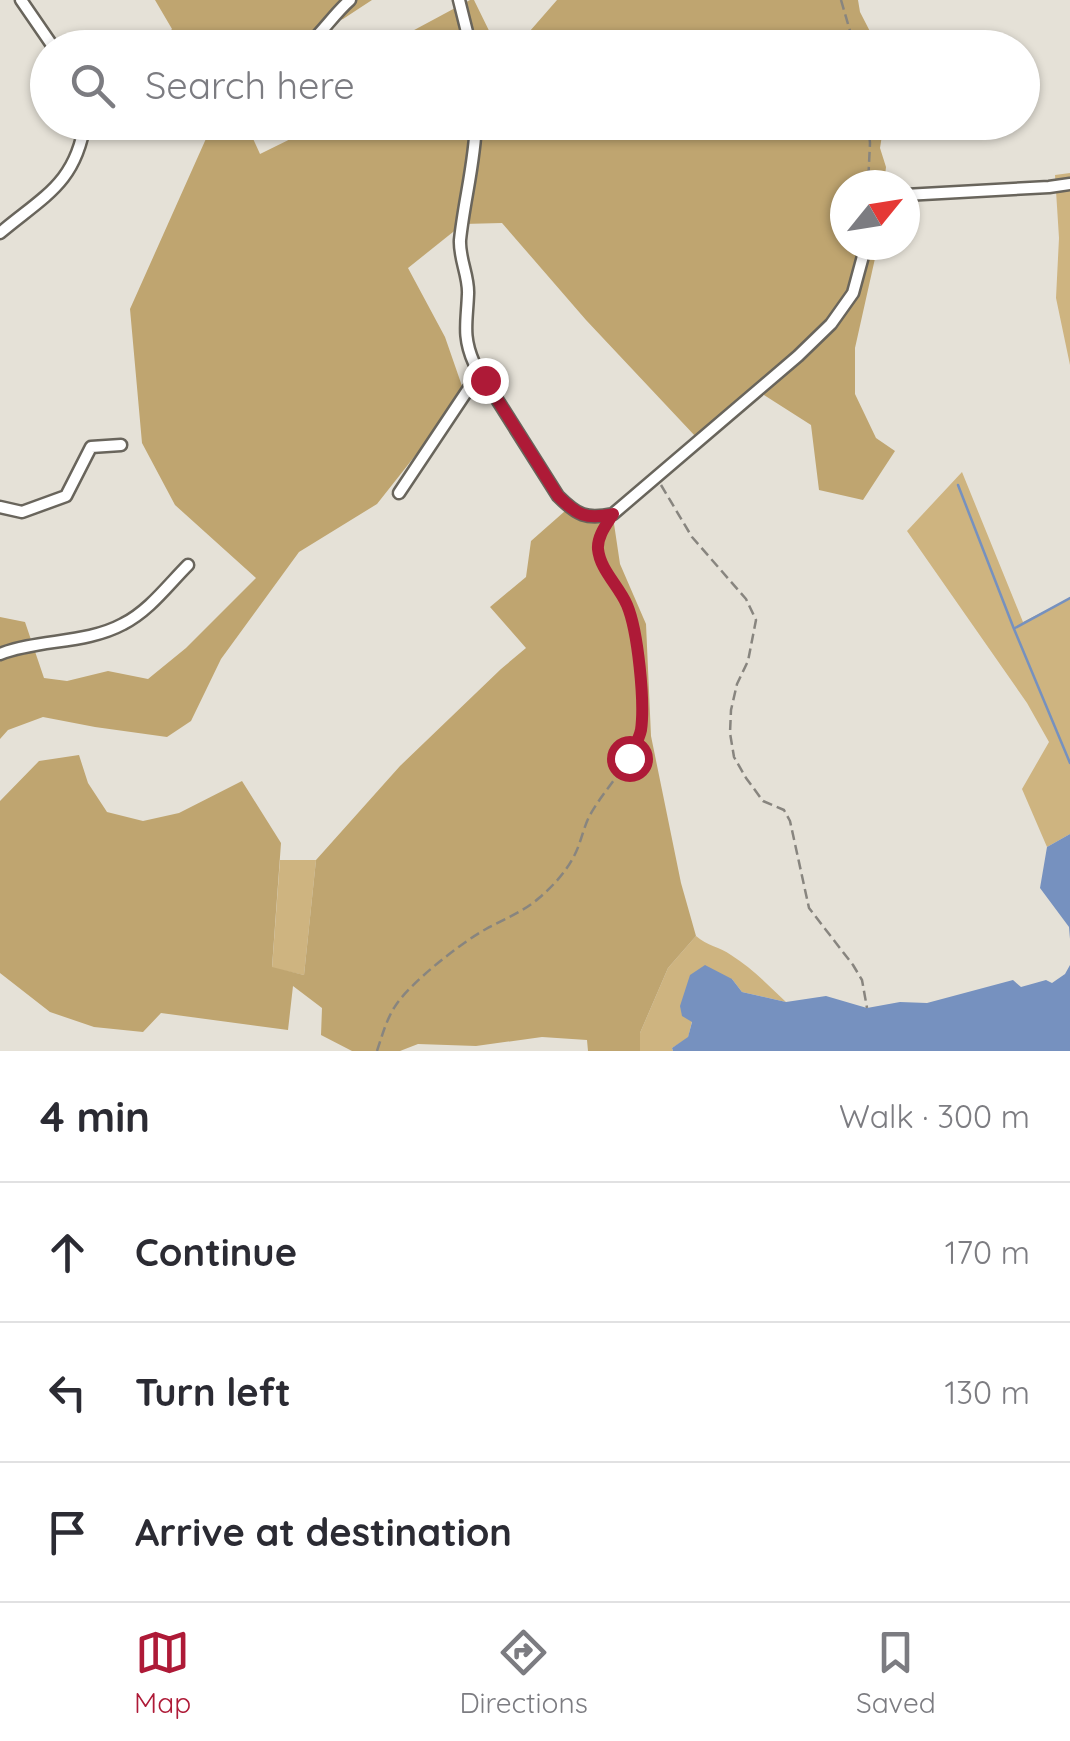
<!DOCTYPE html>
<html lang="en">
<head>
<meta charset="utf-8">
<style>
	body { margin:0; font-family:Quicksand,sans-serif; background:#f7f7f7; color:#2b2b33 }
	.compass { position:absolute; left:830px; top:170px; width:90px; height:90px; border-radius:50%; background:#fff; box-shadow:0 2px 8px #0004; rotate:60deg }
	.stop { position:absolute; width:30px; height:30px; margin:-22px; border:8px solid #ae1a37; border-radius:50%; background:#fff }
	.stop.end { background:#ae1a37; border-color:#fff; box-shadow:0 2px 10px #0008 }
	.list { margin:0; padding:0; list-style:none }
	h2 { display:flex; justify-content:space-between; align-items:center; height:130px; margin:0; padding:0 40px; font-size:42px }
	h2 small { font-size:32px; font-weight:400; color:#7c7c81 }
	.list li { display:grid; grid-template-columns:65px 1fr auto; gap:30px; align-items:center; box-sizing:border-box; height:140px; padding:0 40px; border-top:2px solid #e1e1e2 }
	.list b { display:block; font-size:38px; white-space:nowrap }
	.list em { font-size:32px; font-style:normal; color:#7c7c81 }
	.icon { flex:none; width:55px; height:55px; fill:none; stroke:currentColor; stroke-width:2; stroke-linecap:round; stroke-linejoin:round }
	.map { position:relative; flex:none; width:1070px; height:1051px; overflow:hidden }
	.search { position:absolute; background:#fff; box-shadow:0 2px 8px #0004; left:30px; right:30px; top:30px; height:110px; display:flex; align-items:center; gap:25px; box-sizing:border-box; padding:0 35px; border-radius:55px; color:#7c7c81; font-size:38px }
	.sheet { height:550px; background:#fff }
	nav { display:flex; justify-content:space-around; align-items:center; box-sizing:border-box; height:140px; border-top:2px solid #e1e1e2; background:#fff; font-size:28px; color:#7c7c81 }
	nav a { display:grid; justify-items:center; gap:5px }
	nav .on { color:#ae1a37 }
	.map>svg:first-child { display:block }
	.green { fill:#ceb480 }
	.forest { fill:#bfa570 }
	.water { fill:#7691bf }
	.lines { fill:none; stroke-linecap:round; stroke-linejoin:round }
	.stream { stroke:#7691bf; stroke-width:2.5 }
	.minor-casing { stroke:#69655c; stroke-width:15 }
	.path { stroke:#88857f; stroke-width:2.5; stroke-dasharray:10 5; stroke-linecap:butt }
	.minor { stroke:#fff; stroke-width:10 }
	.route { stroke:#ae1a37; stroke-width:12 }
</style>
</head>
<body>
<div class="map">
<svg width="1070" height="1051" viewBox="0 0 1070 1051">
	<rect width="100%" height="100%" fill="#e5e1d7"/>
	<g class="green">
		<polygon points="1070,173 1070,365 1056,298 1059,238 1055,175"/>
		<polygon points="962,472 1023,622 1070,598 1070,834 1047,847 1022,789 1049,742 1027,703 907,531"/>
		<polygon points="280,860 316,860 304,975 272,968"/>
		<path d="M696,936c11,10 24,11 35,19 21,13 38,31 55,47l-44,-10 -10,-13 -40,42 -4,17 -16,10 1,3h-33v-18l28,-65z"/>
	</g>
	<g class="forest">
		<polygon points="155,0 372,0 343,19 264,48 157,47 172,29"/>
		<polygon points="470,0 474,0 497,47 337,48 335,43 390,43"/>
		<polygon points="557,0 858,0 860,12 878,47 516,47"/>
		<polygon points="213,123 246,123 260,154 323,123 884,123 880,148 886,167 884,185 845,185 845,245 878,245 855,348 855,394 876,438 895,451 863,500 819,490 811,425 756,390 696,437 586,320 502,223 463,224 408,268 445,337 462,386 422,447 377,504 299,552 221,659 191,721 167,737 95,727 43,717 8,730 0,739 0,617 25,622 44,678 67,681 108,671 148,679 186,648 256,578 175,505 142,443 130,309"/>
		<path d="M565,511c15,13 30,10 48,6l7,47 26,60 5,112 30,147 15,53 -28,32 -28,65v18h-52l-1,-11 -45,-3 -66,9 -58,-2 -18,7h-48l-31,-16 1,-27 -29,-22 -5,44 -127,-17 -18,19 -49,-5 -44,-15 -50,-39v-172l39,-40 40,-6 9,28 19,29 36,9 36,-8 63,-32 39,62 -9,124 32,8 12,-115 84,-94 101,-97 25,-21 -36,-41 36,-30 5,-36z"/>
	</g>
	<g class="water">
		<polygon points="1070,834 1070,939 1069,927 1040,888 1047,847"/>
		<polygon points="705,965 732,979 742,992 786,1002 826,996 867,1008 900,1002 927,1003 1013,980 1021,987 1046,980 1052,983 1065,974 1070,965 1070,1051 673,1051 672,1048 688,1037 692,1022 682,1016 680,1006 690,975"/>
	</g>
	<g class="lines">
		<g class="stream">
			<polyline points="958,485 1014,629 1070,763"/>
			<polyline points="1015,628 1070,598"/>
		</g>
		<g class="minor-casing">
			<g id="minor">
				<polyline points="21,0 54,48"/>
				<polyline points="459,0 471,48"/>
				<path d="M305,48c17,-15 29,-34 45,-48"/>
				<path d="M476,122c-1,40 -12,79 -16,118 -1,19 9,36 8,54 -1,28 -6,42 6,69l84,133c19,19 28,24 55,18l185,-158 33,-32 22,-31 13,-48"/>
				<polyline points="905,195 1049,187 1070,184"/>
				<path d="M0,233c44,-37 76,-50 85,-111"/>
				<polyline points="399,493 469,388 485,380"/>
				<polyline points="0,507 22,512 66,496 91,447 121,445"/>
				<path d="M0,654c39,-15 86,-10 123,-30 26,-13 45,-39 65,-59"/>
			</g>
		</g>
		<g class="path">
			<polyline points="841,0 855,48"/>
			<polyline points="868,122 870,143 868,185"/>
			<polyline points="661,485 692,537 746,599 756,620 748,661 737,684 731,710 730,733 734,757 746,778 763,801 784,810 790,821 809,908 853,965 862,980 867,1008"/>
			<path d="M377,1051c5,-15 9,-30 17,-43 13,-23 68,-66 92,-79 18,-10 37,-17 53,-31 13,-11 26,-25 34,-40 8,-14 10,-30 17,-43 15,-27 39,-49 49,-78 9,-25 -2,-103 -11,-128 -10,-29 -41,-51 -22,-83"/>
		</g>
		<use href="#minor" class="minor"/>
	</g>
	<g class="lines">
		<path class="route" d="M485,380l73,116c19,19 28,24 55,18 -6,10 -16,22 -15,35 2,21 21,37 29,56 11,26 18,97 14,125 -2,10 -8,19 -12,28"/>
	</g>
</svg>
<svg class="compass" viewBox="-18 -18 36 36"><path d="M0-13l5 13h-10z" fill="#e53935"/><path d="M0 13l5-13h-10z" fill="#7c7c81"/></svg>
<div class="stop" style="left:629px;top:758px"></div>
<div class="stop end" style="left:485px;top:380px"></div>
<div class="search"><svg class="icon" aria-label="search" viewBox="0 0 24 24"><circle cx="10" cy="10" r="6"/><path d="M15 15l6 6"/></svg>Search here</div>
</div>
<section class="sheet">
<h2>4 min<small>Walk · 300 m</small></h2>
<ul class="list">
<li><svg class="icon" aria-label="ahead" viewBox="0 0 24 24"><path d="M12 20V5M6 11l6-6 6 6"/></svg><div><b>Continue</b></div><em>170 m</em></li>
<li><svg class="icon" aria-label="left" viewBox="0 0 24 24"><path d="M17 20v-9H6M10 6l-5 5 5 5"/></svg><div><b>Turn left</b></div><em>130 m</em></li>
<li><svg class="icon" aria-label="arrive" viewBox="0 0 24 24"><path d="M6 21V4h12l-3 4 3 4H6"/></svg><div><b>Arrive at destination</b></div></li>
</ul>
</section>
<nav>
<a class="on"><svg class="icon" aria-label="map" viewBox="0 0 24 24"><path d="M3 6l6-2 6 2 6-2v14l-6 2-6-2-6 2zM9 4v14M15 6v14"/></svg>Map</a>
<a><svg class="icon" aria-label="directions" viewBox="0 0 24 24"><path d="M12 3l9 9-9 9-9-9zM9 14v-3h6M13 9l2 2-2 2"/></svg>Directions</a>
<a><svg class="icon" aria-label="saved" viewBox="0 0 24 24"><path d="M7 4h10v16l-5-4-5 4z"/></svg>Saved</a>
</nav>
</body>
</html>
